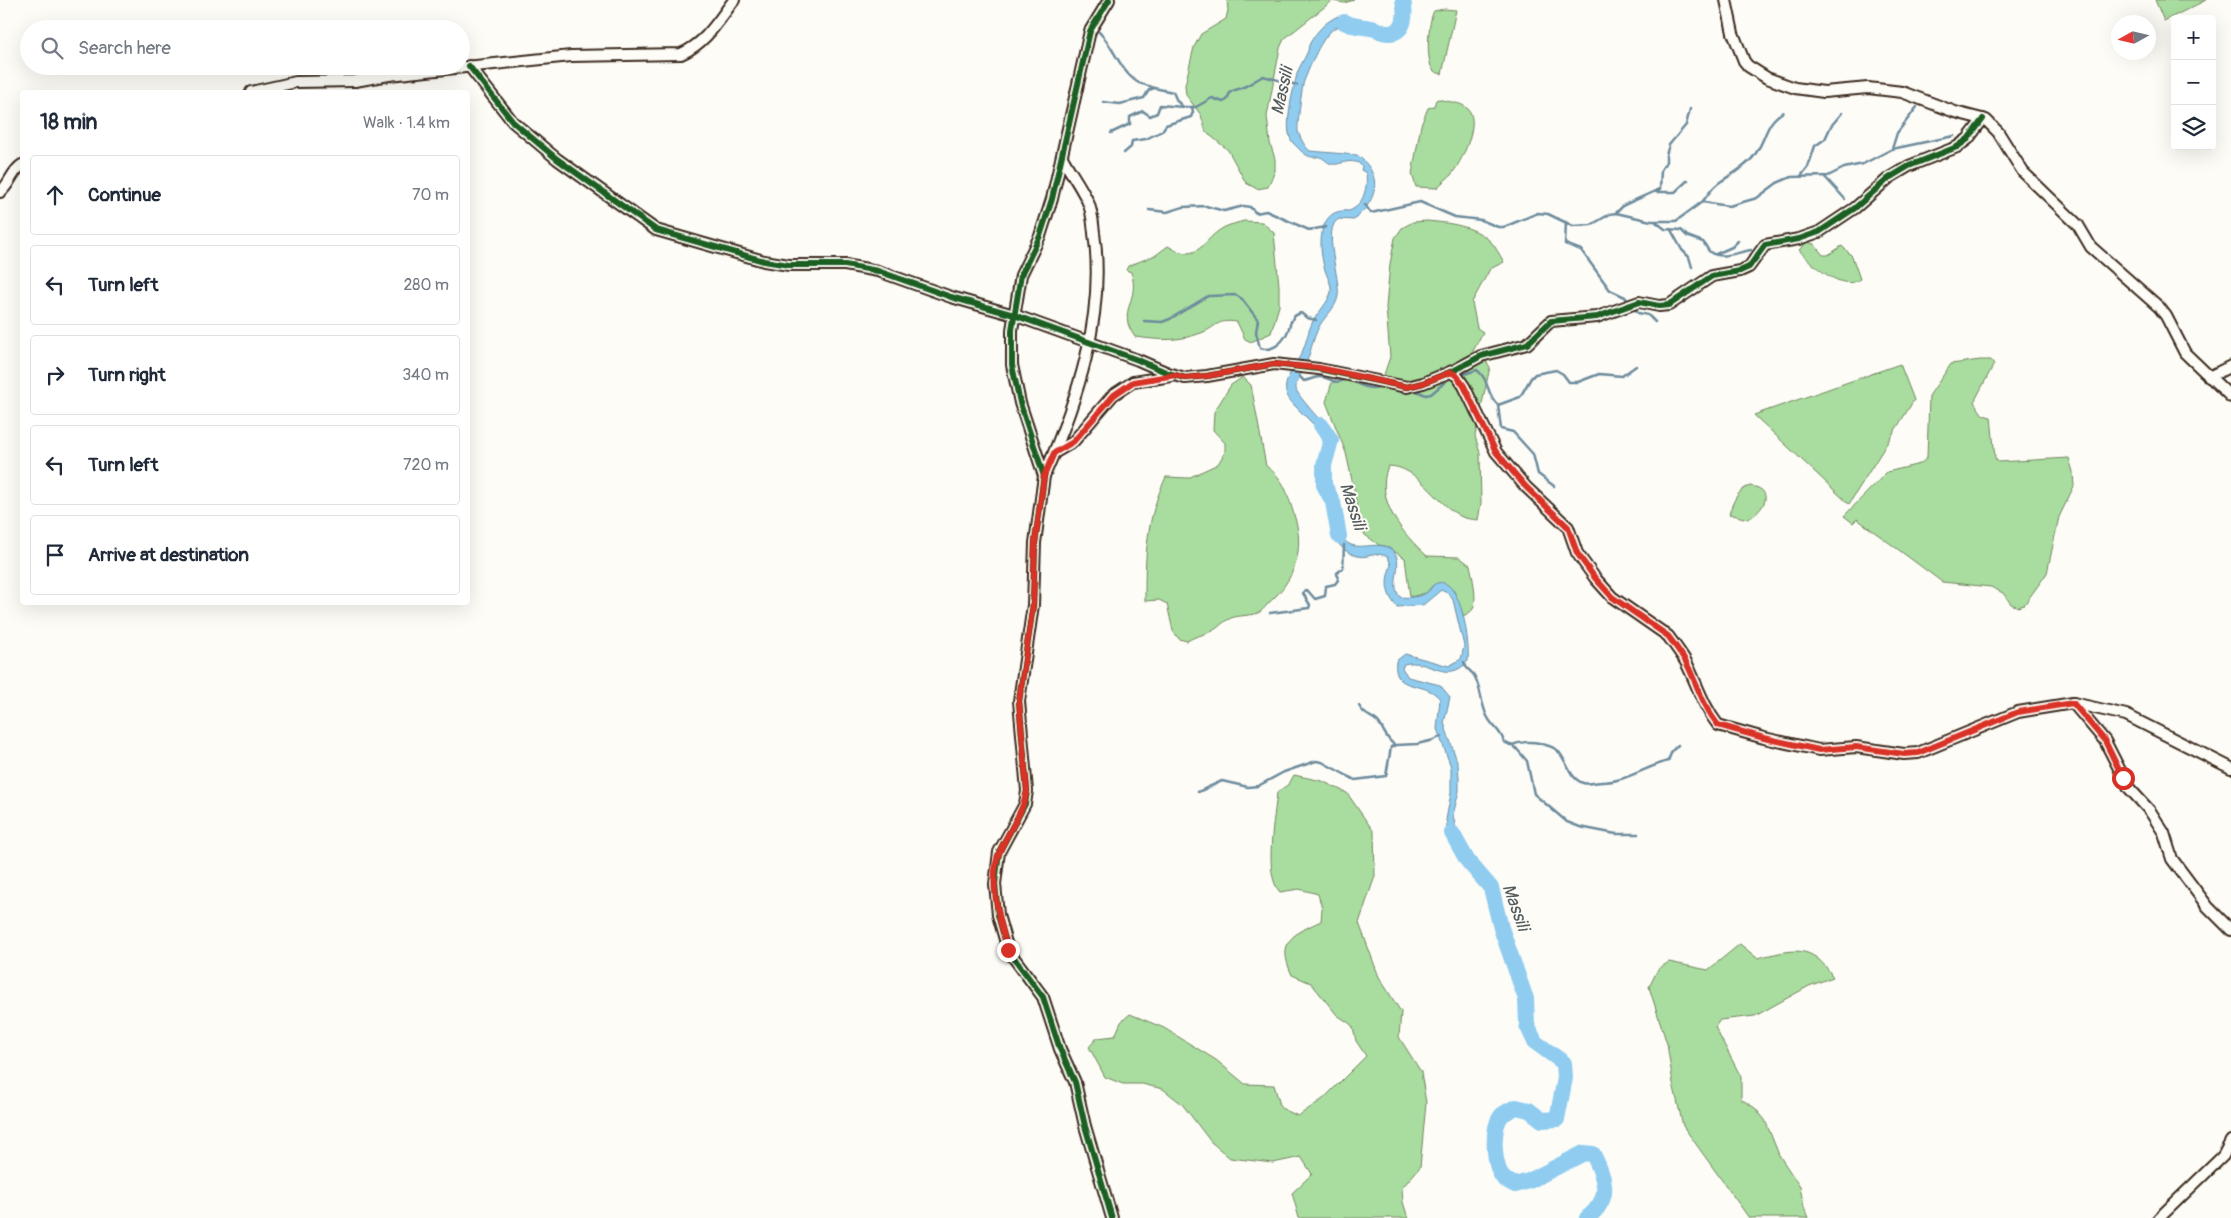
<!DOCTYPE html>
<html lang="en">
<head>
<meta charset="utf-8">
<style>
	body { margin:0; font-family:Pangolin,sans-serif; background:#f2f2f3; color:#1f2937 }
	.controls { position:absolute; right:15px; top:15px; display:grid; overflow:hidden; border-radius:5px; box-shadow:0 5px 20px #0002 }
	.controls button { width:45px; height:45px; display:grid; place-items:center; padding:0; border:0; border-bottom:1px solid #e0e1e3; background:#fff; color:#1f2937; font:25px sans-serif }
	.compass { position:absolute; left:2111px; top:15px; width:45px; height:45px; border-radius:50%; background:#fff; box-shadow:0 5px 20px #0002; rotate:262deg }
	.stop { position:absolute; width:15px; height:15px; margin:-11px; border:4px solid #d93025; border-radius:50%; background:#fff }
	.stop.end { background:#d93025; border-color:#fff; box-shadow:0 1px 5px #0008 }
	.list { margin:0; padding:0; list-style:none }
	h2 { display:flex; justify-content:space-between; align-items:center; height:65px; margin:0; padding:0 20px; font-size:21px }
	h2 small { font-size:16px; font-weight:400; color:#747a83 }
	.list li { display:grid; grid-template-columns:32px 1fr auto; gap:15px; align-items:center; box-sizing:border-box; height:80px; margin:0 10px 10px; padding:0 10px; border:1px solid #e0e1e3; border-radius:5px }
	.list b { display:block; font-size:19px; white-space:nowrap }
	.list em { font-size:16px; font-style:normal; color:#747a83 }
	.icon { flex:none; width:28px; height:28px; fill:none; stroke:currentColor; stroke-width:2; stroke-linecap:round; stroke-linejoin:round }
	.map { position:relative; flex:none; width:2231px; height:1218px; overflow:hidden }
	.search { position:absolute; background:#fff; box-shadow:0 5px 20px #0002; left:20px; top:20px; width:450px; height:55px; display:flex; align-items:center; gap:12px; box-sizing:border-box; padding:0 18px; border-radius:28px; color:#747a83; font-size:19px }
	.panel { position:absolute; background:#fff; box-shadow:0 5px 20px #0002; left:20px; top:90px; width:450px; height:515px; border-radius:5px }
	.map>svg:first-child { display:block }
	.green { fill:#a8dd9f; stroke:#72845e }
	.water { fill:#8fccf0; stroke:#6d8b9c }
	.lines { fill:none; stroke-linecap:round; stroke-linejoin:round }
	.stream { stroke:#6d8b9c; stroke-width:2.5 }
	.river { stroke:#8fccf0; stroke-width:16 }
	.minor-casing { stroke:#3b2a1e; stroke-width:14 }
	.minor { stroke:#fdfcf7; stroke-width:10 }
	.cycleway-casing { stroke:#fdfcf7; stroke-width:9 }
	.cycleway { stroke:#1b5e20; stroke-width:6 }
	.route { stroke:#d93025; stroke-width:6 }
	.labels { text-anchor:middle; stroke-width:4; stroke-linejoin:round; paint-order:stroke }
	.water-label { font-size:18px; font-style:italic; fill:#545b5d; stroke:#fdfcf7 }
</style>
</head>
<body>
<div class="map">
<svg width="2231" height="1218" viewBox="0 0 2231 1218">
	<rect width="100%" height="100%" fill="#fdfcf7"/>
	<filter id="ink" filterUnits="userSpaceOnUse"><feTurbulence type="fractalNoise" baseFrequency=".02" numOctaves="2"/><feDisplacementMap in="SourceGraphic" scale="10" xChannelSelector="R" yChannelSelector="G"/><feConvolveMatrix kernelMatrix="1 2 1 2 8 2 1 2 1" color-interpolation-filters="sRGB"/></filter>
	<g filter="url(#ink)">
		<g class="green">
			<polygon points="1227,0 1354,0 1344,3 1332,1 1284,39 1280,48 1267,116 1270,143 1275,159 1275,171 1268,187 1257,189 1246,183 1228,150 1206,132 1201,115 1186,95 1185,85 1194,47 1201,34 1226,19 1228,10"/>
			<polygon points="2155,0 2206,0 2164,21"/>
			<path d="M1444,9l12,1 -14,64c-3,-1 -6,-1 -8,-3 -9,-8 -6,-50 0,-60z"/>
			<path d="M1438,99c9,3 24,3 30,10 13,14 -7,54 -17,66 -4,4 -10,8 -14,13l-21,-1 -4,-13 9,-49 7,-17 6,-2 2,-6z"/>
			<path d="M1244,221l18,1 12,11 5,53v20l-8,27 -20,9 -6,-3 -8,-17c-22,-3 -19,5 -36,11 -24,9 -42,7 -66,4 -20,-27 6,-35 -4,-65l-5,-2 2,-4 28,-11 12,-9c32,20 34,-8 57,-19 6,-3 13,-4 19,-6z"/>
			<path d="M1427,221c21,2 47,4 64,21 5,5 9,14 13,20l-14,7 -18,33 5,26 6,4 -11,21 13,7 5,7 -15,69 5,17 1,50 -3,17c-6,-1 -13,-1 -18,-4 -24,-13 -42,-50 -72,-50 -14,35 15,68 39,90l32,1 11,8c2,10 8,34 3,44 -2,3 -6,5 -10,7l-9,-25 -21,-6 -7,8 -16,4 -5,-39 -20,-12 -6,-1 -14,-10 -7,-11 -3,-30 -9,-41 -20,-51 6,-20h7l8,-3 14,7 15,2 4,-2 10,-29 -4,-50 4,-43 5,-26 7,-10 11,-6z"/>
			<path d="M1807,242l7,2 9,11h5l14,-9 10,10 8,23c-18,14 -50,-16 -61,-29z"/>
			<polygon points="1980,360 1991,360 1994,364 1974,402 1983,415 1991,417 1995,458 1998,462 2069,458 2073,472 2074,486 2059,517 2047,573 2024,605 2018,607 2011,604 2003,593 1991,587 1942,582 1857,519 1853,523 1844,516 1887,472 1920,464 1927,458 1929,396 1951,364"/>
			<polygon points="1900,364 1914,400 1849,504 1754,415"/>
			<path d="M1243,377l8,8 15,81c20,14 22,30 29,52 9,30 1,58 -21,80 -5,4 -9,10 -14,14 -7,4 -21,3 -29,6 -8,3 -12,10 -19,13 -8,4 -17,5 -25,10l-8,-2 -6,-8 -6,-27 -8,-4 -14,1c0,-46 1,-82 21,-124l22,1 30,-14 7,-12v-9l-12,-13 1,-18 17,-27z"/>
			<path d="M1750,486c26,3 14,25 -2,33l-19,-5c4,-12 8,-24 21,-28z"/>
			<path d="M1294,775l28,6 25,12 27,39 1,44 -16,47 20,54 22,35 -2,25 22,35 5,31 -6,64 -18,21 1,14 5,16h-109l-7,-25 20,-19 -11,-17 -28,6 -43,-5 -19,-16 -29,-38 -19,-15 -21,-5h-19l-18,-7 -16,-30 8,-9 18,-2 6,-14 9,-8 34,14 52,32 29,24 29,1 7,23 17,8 25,-17 43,-43 -10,-15 -3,-14 -4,-4 -12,-8 -26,-32 -19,-8c-16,-34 1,-41 29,-54l1,-13 -4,-14 -19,-5 -19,3c-17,-17 -5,-76 -3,-100l12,-8z"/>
			<path d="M1740,944l17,14c36,-8 54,-16 76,19l-24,9 -54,30 -35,4 -5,7 26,50v22l14,9 10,12 14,35 21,32 4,20 4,11h-59l-66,-92 -10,-43 -6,-39 -18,-57 9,-18 11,-7 39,8z"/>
		</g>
		<g class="water">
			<path d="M1399,0h8c1,6 4,14 2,20 -4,17 -24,20 -37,12v-4l16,2 9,-3 4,-15z"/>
			<path d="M1338,16l26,8v6c-10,5 -20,-8 -29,-2 -14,8 -25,39 -31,53 -2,5 -7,46 -6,50 2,7 7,16 12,20l47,4c16,12 24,29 12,48 -3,6 -8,9 -12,15l-4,2 -14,-1c-18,8 2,61 -1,77 -2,12 -12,19 -18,29 -8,14 -9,29 -16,43 -3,7 -9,15 -8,21 2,8 31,38 38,48l-2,6h-5c-8,-19 -38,-37 -41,-51 -3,-13 12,-30 17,-42 4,-10 5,-19 10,-29 6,-10 15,-18 18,-29 1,-8 -4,-15 -6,-22 -7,-22 -8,-63 24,-59 14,-5 19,-23 17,-38l-5,-3 1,-3 -3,-4c-10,-3 -12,-1 -22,1 -8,2 -11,-5 -17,-7 -3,-1 -5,1 -8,0 -6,0 -14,-9 -18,-13 -13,-12 0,-56 3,-70 2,-7 7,-14 10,-21 2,-3 1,-7 3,-10 7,-12 15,-21 28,-27z"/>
			<path d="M1331,513h2c7,8 5,21 12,28 13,13 36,-4 49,11 10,13 -5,32 6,45 7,1 20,0 26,-4 5,-3 6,-9 11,-10 25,-7 33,62 31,78 -21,25 -41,-4 -64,3l-2,4 6,9 32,8 10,12 -6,26 14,41 1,14v13l-6,24 4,19 9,16 -7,5 -11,-23 -2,-12 5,-27v-26l-14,-38 3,-30c-15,-20 -48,-5 -44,-38l9,-7 44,12 12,-7 3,-13 -11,-46 -4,-6 -8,-4 -18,15 -26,2c-12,-14 -12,-26 -6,-42l-3,-8c-13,-7 -19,2 -31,-1 -20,-6 -28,-24 -26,-43z"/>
		</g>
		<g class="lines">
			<g class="stream">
				<path d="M1099,32c15,14 20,39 40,51 4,2 10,2 15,5"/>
				<polyline points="1103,102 1120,104 1144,98 1149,90 1154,88 1173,92 1177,101 1183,107 1196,107 1212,98 1223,102 1227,100 1230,92 1246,86 1263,76 1297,85"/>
				<polyline points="1111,133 1130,124 1130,117 1143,111 1150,116 1157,113 1160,105 1183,107"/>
				<polyline points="1892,149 1897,133 1917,107"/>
				<polyline points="1124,153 1131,147 1132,141 1146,139 1162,131 1166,125 1191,117 1193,112 1192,107"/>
				<polyline points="1801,176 1808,167 1815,146 1825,139 1831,126 1842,113"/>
				<polyline points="1824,176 1845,199"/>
				<polyline points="1656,192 1675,192 1688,180"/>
				<path d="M1702,202c6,-7 10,-15 18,-20 12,-8 29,-17 36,-29 11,-16 9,-30 27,-41"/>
				<polyline points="1365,205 1371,213 1420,202 1455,217 1481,220 1498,227 1504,227 1538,213 1548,214 1573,226 1591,225 1610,214 1616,213 1651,221 1676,221 1702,202 1729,206 1757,198 1777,183 1791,177 1828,176 1844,168 1863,164 1892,149 1954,136"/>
				<polyline points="1149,210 1167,212 1183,207 1206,206 1224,211 1244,206 1250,207 1256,213 1266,211 1309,230 1326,227"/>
				<polyline points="1616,213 1624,205 1660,189 1661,170 1666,162 1666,155 1669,145 1686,125 1690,109"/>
				<polyline points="1566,222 1565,244 1581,250 1610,290 1625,297 1629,302"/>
				<path d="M1656,222l9,7 16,1 6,6 16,6c3,3 4,8 7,10 11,8 29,0 41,-2"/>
				<polyline points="1671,230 1682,250 1689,257 1692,267"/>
				<polyline points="1716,254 1732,247 1738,241"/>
				<polyline points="1632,306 1638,313 1648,315 1655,322"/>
				<path d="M1144,321l18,1 8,-3 38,-23 28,-1 6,4 16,21 -2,12 4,16c11,4 21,-4 26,-13 6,-10 2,-18 15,-22l6,5 9,2"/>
				<path d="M1461,375l16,-5c13,10 9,25 21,35l22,-8 11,-19 4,-4 21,-4 7,4 6,8h9l21,-8 23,2 14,-10"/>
				<path d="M1299,376l5,5c5,-1 11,-4 16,-4 13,0 10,9 27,2 10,4 23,13 33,7l21,6 7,-1"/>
				<polyline points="1414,390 1426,395 1431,394 1451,377"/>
				<polyline points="1498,405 1501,429 1513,432 1533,454 1538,474 1554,486"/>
				<polyline points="1270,613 1309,608 1310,605 1303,593 1305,590 1308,591 1315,599 1325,596 1326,586 1335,584 1338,580 1337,573 1343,568 1344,545"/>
				<path d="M1464,662c3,10 8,8 11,15 6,12 6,27 12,39 5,11 14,14 17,26l12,6 11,13 7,33 33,28 13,5 36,7h22"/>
				<path d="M1359,706c6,11 12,9 19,16 6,7 8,18 17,23"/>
				<path d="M1512,745c7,-3 20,-4 27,-2 6,2 13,3 18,7 10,9 12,29 26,33 6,2 13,-1 19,-1 23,0 43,-15 66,-21l4,-10 6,-6"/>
				<polyline points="1198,792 1222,781 1248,787 1258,786 1284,772 1316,761 1322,762 1355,780 1386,776 1391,747 1396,745 1417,744 1434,740 1442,736"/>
			</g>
			<g class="river">
				<path d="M1344,22c10,5 20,4 31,7 4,1 7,4 12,4 19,1 19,-19 16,-33"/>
				<polyline points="1321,425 1331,440 1324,465 1324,485 1333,502 1339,536"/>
				<path d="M1452,833l15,27 24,28 10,40 25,71 1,26 8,17 29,21 1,15 -8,41 -15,1 -13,-10 -13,-3c-4,2 -10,5 -14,8 -11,12 -9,52 2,64 3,2 8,4 11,6l14,-4 55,-28 9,1c12,25 20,44 -6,64"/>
			</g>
			<g class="minor-casing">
				<g id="minor">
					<polyline points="1109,0 1090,31 1052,199 1040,236 1021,275 1012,330 1012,365 1020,403 1044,476 1035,543 1033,605 1019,701 1027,791 1025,804 999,852 995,884 998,915 1008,950 1043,997 1060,1049 1075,1082 1085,1126 1112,1218"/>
					<polyline points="1726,0 1733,33 1744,61 1748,66 1767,78 1795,88 1824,92 1868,88 1902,92 1955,112 1986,120 1998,132 2023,172 2078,225 2091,247 2159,307 2166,316 2185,353 2231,397"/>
					<polyline points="469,66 513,122 557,159 656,230 764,261 789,265 845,265 878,271 951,297 1014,315 1138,360 1168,373 1185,378 1207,376 1274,364 1319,369 1407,387 1423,383 1455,370 1481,356 1527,344 1551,321 1597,317 1639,302 1659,306 1669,305 1712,276 1740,271 1749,267 1765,245 1799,239 1819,232 1855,208 1889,178 1909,166 1957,147 1968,139 1983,119"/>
					<path d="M251,92l45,-10 59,-1 34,-6 182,-19 110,-2c25,-11 37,-33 53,-54"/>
					<path d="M0,192c10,-7 11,-20 22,-27"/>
					<path d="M1451,372l6,4 7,10 32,66 30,35 42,40 9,26 18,25 17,19 56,39c6,8 13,17 18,26 11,22 17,44 32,63l46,13 55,12 37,-3 48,7 14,-1 100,-41 55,-9 53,12 105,53"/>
					<polyline points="2209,377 2231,366"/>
					<polyline points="1054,453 1073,442 1113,395 1133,382 1172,376"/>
					<path d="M1044,476c33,-75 62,-160 50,-243 -1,-10 -2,-24 -7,-33 -7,-15 -17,-28 -25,-43"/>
					<polyline points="2073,703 2105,741 2129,788 2150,811 2164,833 2172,859 2208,907 2231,930"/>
					<polyline points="2159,1218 2223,1156 2231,1141"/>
				</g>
			</g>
			<use href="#minor" class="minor"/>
			<g class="cycleway-casing">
				<g id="cycleway">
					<polyline points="1109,0 1090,31 1052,199 1040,236 1021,275 1012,330 1012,365 1020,403 1044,476 1035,543 1033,605 1019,701 1027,791 1025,804 999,852 995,884 998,915 1008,950 1043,997 1060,1049 1075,1082 1085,1126 1112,1218"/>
					<polyline points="469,66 513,122 557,159 656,230 764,261 789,265 845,265 878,271 951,297 1014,315 1138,360 1168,373 1185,378 1207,376 1274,364 1319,369 1407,387 1423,383 1455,370 1481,356 1527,344 1551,321 1597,317 1639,302 1659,306 1669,305 1712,276 1740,271 1749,267 1765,245 1799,239 1819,232 1855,208 1889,178 1909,166 1957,147 1968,139 1983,119"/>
				</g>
			</g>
			<use href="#cycleway" class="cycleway"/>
		</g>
	</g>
	<g class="lines" filter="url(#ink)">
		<path class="route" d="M1008,950c-8,-28 -21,-72 -8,-99 9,-21 23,-38 27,-60l-8,-90 14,-96 2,-62 9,-67 10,-23 19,-11 41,-47 19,-13 42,-7 10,3 22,-2 67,-12 45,4 88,19 16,-4 28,-11 6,4 7,10 32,66 30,35 42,40 9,26 18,25 17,19 56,39c6,8 13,17 18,26 11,22 17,44 32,63l46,13 55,12 37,-3 48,7 14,-1 100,-41 55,-9 32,38 18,37"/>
	</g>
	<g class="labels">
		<g class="water-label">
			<text transform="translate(1282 91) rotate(-78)" y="6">Massili</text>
			<text transform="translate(1353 506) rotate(72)" y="6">Massili</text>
			<text transform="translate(1516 907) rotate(70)" y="6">Massili</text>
		</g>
	</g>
</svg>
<div class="controls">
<button>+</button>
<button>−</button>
<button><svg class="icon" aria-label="layers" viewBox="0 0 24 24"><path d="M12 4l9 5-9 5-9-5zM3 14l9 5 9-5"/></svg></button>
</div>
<svg class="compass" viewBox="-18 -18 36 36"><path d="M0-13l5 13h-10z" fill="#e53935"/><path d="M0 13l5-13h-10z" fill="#747a83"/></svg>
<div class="stop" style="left:2123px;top:778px"></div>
<div class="stop end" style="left:1008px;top:950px"></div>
<div class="search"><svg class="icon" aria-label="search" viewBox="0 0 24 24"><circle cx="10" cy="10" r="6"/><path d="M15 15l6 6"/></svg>Search here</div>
<section class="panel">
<h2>18 min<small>Walk · 1.4 km</small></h2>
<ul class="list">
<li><svg class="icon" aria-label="ahead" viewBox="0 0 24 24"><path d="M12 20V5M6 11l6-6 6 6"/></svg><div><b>Continue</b></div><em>70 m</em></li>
<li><svg class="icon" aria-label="left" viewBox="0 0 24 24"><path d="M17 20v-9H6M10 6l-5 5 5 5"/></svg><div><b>Turn left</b></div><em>280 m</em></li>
<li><svg class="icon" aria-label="right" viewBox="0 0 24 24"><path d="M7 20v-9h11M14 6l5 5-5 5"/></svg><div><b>Turn right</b></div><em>340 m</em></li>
<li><svg class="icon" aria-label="left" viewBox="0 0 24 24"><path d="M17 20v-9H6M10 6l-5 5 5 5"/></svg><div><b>Turn left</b></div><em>720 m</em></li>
<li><svg class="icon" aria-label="arrive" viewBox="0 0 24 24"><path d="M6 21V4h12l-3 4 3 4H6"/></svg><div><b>Arrive at destination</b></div></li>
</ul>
</section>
</div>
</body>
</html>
